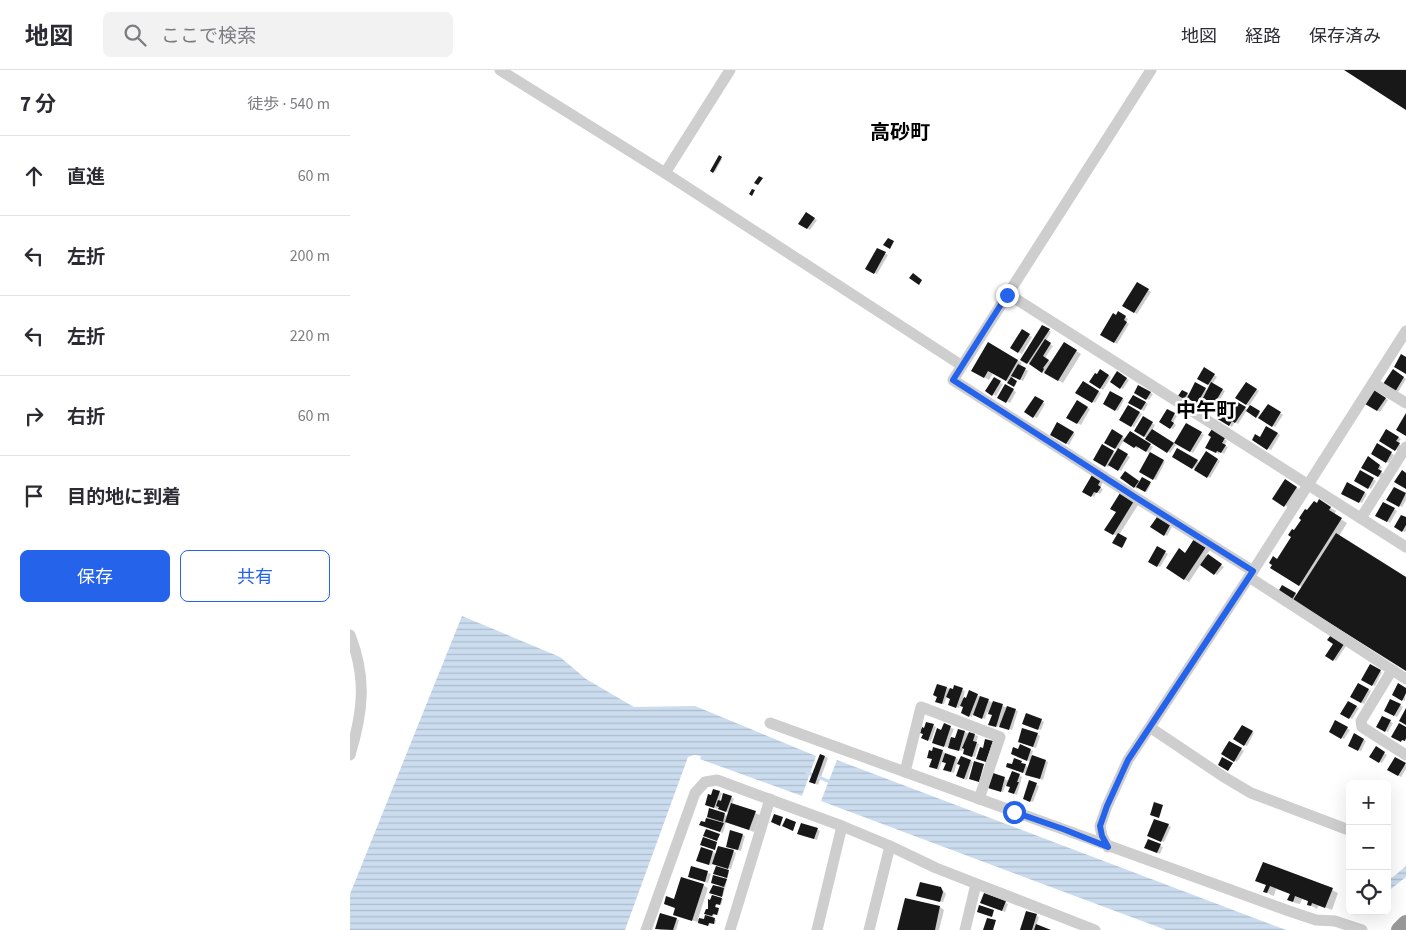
<!DOCTYPE html>
<html lang="ja">
<head>
<meta charset="utf-8">
<style>
	body { margin:0; font-family:"Source Sans 3","Noto Sans JP",sans-serif; background:#f2f2f3; color:#2b2b33 }
	.controls { position:absolute; right:15px; bottom:15px; display:grid; overflow:hidden; border-radius:8px; box-shadow:0 5px 20px #0002 }
	.controls button { width:45px; height:45px; display:grid; place-items:center; padding:0; border:0; border-bottom:1px solid #e1e1e2; background:#fff; color:#2b2b33; font:25px sans-serif }
	.stop { position:absolute; width:15px; height:15px; margin:-11px; border:4px solid #2563eb; border-radius:50%; background:#fff }
	.stop.end { background:#2563eb; border-color:#fff; box-shadow:0 1px 5px #0008 }
	.list { margin:0; padding:0; list-style:none }
	h2 { display:flex; justify-content:space-between; align-items:center; height:65px; margin:0; padding:0 20px; font-size:21px }
	h2 small { font-size:16px; font-weight:400; color:#7c7c81 }
	.list li { display:grid; grid-template-columns:32px 1fr auto; gap:15px; align-items:center; box-sizing:border-box; height:80px; padding:0 20px; border-top:1px solid #e1e1e2 }
	.list b { display:block; font-size:19px; white-space:nowrap }
	.list em { font-size:16px; font-style:normal; color:#7c7c81 }
	.actions { display:flex; gap:10px; padding:15px 20px }
	.actions a { flex:1; padding:11px 0; border:1px solid #2563eb; border-radius:8px; text-align:center; font-size:18px; color:#2563eb }
	.actions .main { background:#2563eb; color:#fff }
	.icon { flex:none; width:28px; height:28px; fill:none; stroke:currentColor; stroke-width:2; stroke-linecap:round; stroke-linejoin:round }
	.map { position:relative; flex:none; width:1056px; height:860px; overflow:hidden }
	header { display:flex; align-items:center; gap:30px; box-sizing:border-box; height:70px; padding:0 25px; background:#fff; border-bottom:1px solid #e1e1e2 }
	header strong { font-size:24px }
	nav { display:flex; gap:28px; margin-inline-start:auto; font-size:18px }
	.search { width:350px; height:45px; background:#f2f2f3; display:flex; align-items:center; gap:12px; box-sizing:border-box; padding:0 18px; border-radius:8px; color:#7c7c81; font-size:19px }
	main { display:flex }
	aside { flex:1; background:#fff }
	.map>svg:first-child { display:block }
	.water { fill:url(#water-rules) }
	.shadow { fill:#0003 }
	.lines { fill:none; stroke-linecap:round; stroke-linejoin:round }
	.stream { stroke:#cadcee; stroke-width:3 }
	.building { fill:#181818 }
	.minor { stroke:#cecece; stroke-width:11 }
	.highway { stroke:#989898; stroke-width:16 }
	.route { stroke:#2563eb; stroke-width:6 }
	.labels { text-anchor:middle; stroke-width:5; stroke-linejoin:round; paint-order:stroke }
	.quarter-label { font-size:20px; font-weight:bold; fill:#000; stroke:#fff }
</style>
</head>
<body>
<header>
<strong>地図</strong>
<div class="search"><svg class="icon" aria-label="search" viewBox="0 0 24 24"><circle cx="10" cy="10" r="6"/><path d="M15 15l6 6"/></svg>ここで検索</div>
<nav><a>地図</a><a>経路</a><a>保存済み</a></nav>
</header>
<main>
<aside>
<h2>7 分<small>徒歩 · 540 m</small></h2>
<ul class="list">
<li><svg class="icon" aria-label="ahead" viewBox="0 0 24 24"><path d="M12 20V5M6 11l6-6 6 6"/></svg><div><b>直進</b></div><em>60 m</em></li>
<li><svg class="icon" aria-label="left" viewBox="0 0 24 24"><path d="M17 20v-9H6M10 6l-5 5 5 5"/></svg><div><b>左折</b></div><em>200 m</em></li>
<li><svg class="icon" aria-label="left" viewBox="0 0 24 24"><path d="M17 20v-9H6M10 6l-5 5 5 5"/></svg><div><b>左折</b></div><em>220 m</em></li>
<li><svg class="icon" aria-label="right" viewBox="0 0 24 24"><path d="M7 20v-9h11M14 6l5 5-5 5"/></svg><div><b>右折</b></div><em>60 m</em></li>
<li><svg class="icon" aria-label="arrive" viewBox="0 0 24 24"><path d="M6 21V4h12l-3 4 3 4H6"/></svg><div><b>目的地に到着</b></div></li>
</ul>
<div class="actions"><a class="main">保存</a><a>共有</a></div>
</aside>
<div class="map">
<svg width="1056" height="860" viewBox="0 0 1056 860">
	<defs>
		<pattern id="water-rules" width="6" height="5" patternUnits="userSpaceOnUse" patternTransform="scale(1.25)"><rect width="6" height="5" fill="#cadcee"/><path d="M0 2.5h6" fill="none" stroke="#aebdcd"/></pattern>
	</defs>
	<rect width="100%" height="100%" fill="#fff"/>
	<g class="water">
		<polygon points="112,546 210,587 236,609 284,637 345,636 466,686 452,726 350,689 351,686 344,685 338,687 275,860 0,860 0,824"/>
		<polygon points="487,690 936,860 816,860 471,731"/>
		<polygon points="1056,796 1056,807 1037,822 1037,809 1043,807"/>
	</g>
	<g class="shadow">
		<polygon points="369,87 372,89 365,102 362,101"/>
		<polygon points="457,144 467,150 460,160 450,153"/>
		<polygon points="527,179 538,185 527,204 517,199"/>
		<polygon points="788,213 801,222 787,244 774,236"/>
		<polygon points="769,243 778,249 776,252 779,254 767,274 752,264"/>
		<polygon points="693,256 701,262 696,271 703,276 695,288 701,292 714,273 731,284 713,313 672,289"/>
		<polygon points="672,261 682,267 672,284 662,278"/>
		<polygon points="638,274 672,293 670,296 678,301 673,311 664,306 662,310 667,312 665,316 643,303 639,310 623,300"/>
		<polygon points="855,299 867,307 862,314 875,321 866,336 853,329 850,334 837,327 836,329 830,326 832,321 839,325 846,314 858,321 861,316 849,308"/>
		<polygon points="751,301 761,307 753,320 741,312"/>
		<polygon points="1043,301 1056,309 1048,322 1035,314"/>
		<polygon points="768,303 779,310 773,319 761,312"/>
		<polygon points="644,309 653,314 646,326 637,321"/>
		<polygon points="733,313 751,323 745,333 727,323"/>
		<polygon points="896,313 909,321 899,336 887,328"/>
		<polygon points="656,316 666,322 660,333 649,328"/>
		<polygon points="789,317 803,324 799,330 786,322"/>
		<polygon points="761,322 774,330 768,341 754,333"/>
		<polygon points="1025,322 1038,330 1030,342 1017,333"/>
		<polygon points="784,326 798,334 794,341 780,333"/>
		<polygon points="685,327 695,334 687,348 676,342"/>
		<polygon points="884,331 898,340 901,336 910,343 908,347 897,340 888,354 885,352 882,357 868,348 875,346"/>
		<polygon points="727,332 740,339 731,355 718,347"/>
		<polygon points="918,336 933,345 925,357 910,348"/>
		<polygon points="778,337 792,344 784,357 770,350"/>
		<polygon points="818,340 827,346 823,353 826,355 823,359 811,352"/>
		<polygon points="794,348 805,355 802,360 826,375 820,383 786,361"/>
		<polygon points="708,354 725,364 719,375 701,364"/>
		<polygon points="837,355 854,365 843,383 826,373"/>
		<polygon points="917,358 930,365 921,380 903,370 910,368"/>
		<polygon points="762,361 776,369 781,362 803,377 799,383 789,376 788,379 774,370 768,380 756,372"/>
		<polygon points="862,361 877,371 874,375 878,377 874,384 870,381 869,384 857,377 863,367"/>
		<polygon points="1037,361 1051,369 1048,373 1051,376 1048,381 1031,370"/>
		<polygon points="1028,375 1044,385 1039,393 1023,384"/>
		<polygon points="752,376 766,384 768,380 780,387 771,401 760,395 758,397 744,389"/>
		<polygon points="828,379 850,393 856,383 870,391 860,408 823,386"/>
		<polygon points="800,384 815,392 806,410 790,402"/>
		<polygon points="1021,389 1032,397 1029,401 1034,404 1031,408 1013,397"/>
		<polygon points="1011,402 1026,411 1021,419 1006,411"/>
		<polygon points="775,403 790,413 793,409 801,414 797,422 788,417 787,419 772,408"/>
		<polygon points="743,406 753,412 750,418 753,419 750,424 747,422 744,427 734,421"/>
		<polygon points="935,410 949,419 938,437 924,429"/>
		<polygon points="997,414 1017,424 1012,433 992,423"/>
		<polygon points="1044,418 1056,425 1056,430 1052,437 1038,429"/>
		<polygon points="771,424 788,435 769,465 777,469 773,477 764,472 767,466 756,460 767,442"/>
		<polygon points="969,431 986,441 984,445 997,453 989,466 1056,508 1056,600 944,531 933,517 947,525 952,517 922,498 958,442"/>
		<polygon points="1034,434 1047,441 1040,453 1027,446"/>
		<polygon points="807,448 822,457 817,466 802,457"/>
		<polygon points="1056,449 1056,461 1055,462 1045,457"/>
		<polygon points="845,471 860,480 856,485 874,497 867,505 851,494 839,512 817,498 836,484"/>
		<polygon points="808,478 818,484 810,497 800,491"/>
		<polygon points="981,567 996,576 986,591 977,585 984,573"/>
		<polygon points="1020,596 1032,602 1025,616 1013,610"/>
		<polygon points="1008,614 1021,621 1014,634 1002,627"/>
		<polygon points="605,617 615,621 613,628 617,629 627,625 643,633 668,641 662,660 649,655 648,657 643,655 643,645 637,642 635,649 623,644 622,647 615,644 615,637 610,635 609,638 602,636 602,628 597,626 594,634 589,633 597,618 604,620"/>
		<polygon points="1056,619 1055,631 1043,625"/>
		<polygon points="1041,630 1053,637 1047,647 1035,640"/>
		<polygon points="998,632 1009,638 1002,649 992,643"/>
		<polygon points="1032,647 1043,653 1038,662 1027,657"/>
		<polygon points="691,650 694,652 691,660 676,655"/>
		<polygon points="986,652 1000,660 994,669 980,661"/>
		<polygon points="577,653 586,657 581,671 575,669 574,664"/>
		<polygon points="594,655 604,659 600,668 606,670 614,662 628,666 626,673 629,674 625,687 617,685 616,679 613,678 612,681 586,674"/>
		<polygon points="892,656 904,663 897,676 885,669"/>
		<polygon points="687,664 690,666 686,678 672,673"/>
		<polygon points="1005,665 1016,671 1011,681 999,675"/>
		<polygon points="879,672 894,681 887,692 873,684"/>
		<polygon points="671,676 683,681 681,686 698,692 693,710 660,698 671,692 679,698 681,692 665,685"/>
		<polygon points="1026,678 1037,685 1032,693 1021,687"/>
		<polygon points="592,681 595,683 594,684 608,689 604,703 598,701 597,694 592,691 589,700 583,698 583,689"/>
		<polygon points="470,685 478,688 468,715 464,713"/>
		<polygon points="1045,689 1056,695 1056,699 1051,707 1039,700"/>
		<polygon points="621,691 623,692 617,710 610,707"/>
		<polygon points="644,705 659,711 669,705 672,707 667,725 662,723 661,717 656,714 653,722 643,719"/>
		<polygon points="680,712 689,716 683,732 677,730"/>
		<polygon points="369,722 372,723 370,730 381,727 384,729 382,734 410,745 404,762 376,752 373,763 353,756 360,740 378,746 379,743 356,735"/>
		<polygon points="818,755 821,757 814,772 801,767"/>
		<polygon points="467,759 470,761 467,770 451,765"/>
		<polygon points="392,765 395,766 391,781 380,778"/>
		<polygon points="798,770 813,777 810,784 798,779"/>
		<polygon points="383,781 386,783 381,799 362,793 361,795 351,792 362,782 367,784"/>
		<polygon points="342,797 361,804 358,813 339,807"/>
		<polygon points="367,798 379,802 373,826 360,822 364,816 371,816 374,808 374,806"/>
		<polygon points="907,810 982,820 988,823 982,840 969,835 967,839 958,834 960,832 952,829 950,834 945,833 939,829 941,824 926,819 924,826 921,825 915,821 917,815"/>
		<polygon points="353,815 358,818 348,849 355,851 363,826 373,829 371,835 367,834 365,838 369,840 368,845 364,844 362,849 366,850 365,854 360,852 359,856 327,845 326,838 315,834"/>
		<polygon points="591,818 596,824 593,832 570,827"/>
		<polygon points="635,824 658,834 655,842 634,834"/>
		<polygon points="556,829 590,837 594,840 589,860 549,860"/>
		<polygon points="677,842 689,847 686,856 698,860 671,860"/>
		<polygon points="326,849 329,850 326,860 310,860 306,858"/>
	</g>
	<g class="lines">
		<polyline class="stream" points="456,702 483,713"/>
	</g>
	<g class="building">
		<polygon points="994,0 1056,0 1056,40"/>
		<polygon points="369,85 372,87 363,103 360,101"/>
		<polygon points="409,106 413,108 408,115 404,113"/>
		<polygon points="402,119 405,120 402,126 399,124"/>
		<polygon points="456,142 465,148 457,159 448,154"/>
		<polygon points="538,168 544,171 540,179 533,175"/>
		<polygon points="527,178 536,182 524,204 515,199"/>
		<polygon points="563,203 572,210 569,215 559,208"/>
		<polygon points="787,212 799,219 784,243 772,236"/>
		<polygon points="768,241 776,246 774,250 777,252 764,273 750,265 763,243 766,245"/>
		<polygon points="692,255 700,259 677,294 670,290"/>
		<polygon points="672,259 680,264 668,283 660,278"/>
		<polygon points="695,269 701,273 693,286 699,290 693,298 694,299 692,303 679,294"/>
		<polygon points="638,272 668,290 656,311 638,301 634,308 621,301"/>
		<polygon points="714,272 727,280 708,311 694,303"/>
		<polygon points="1051,284 1056,287 1056,304 1044,297"/>
		<polygon points="668,294 676,298 670,310 661,306"/>
		<polygon points="854,297 865,304 858,315 847,309"/>
		<polygon points="750,299 759,305 750,319 739,312 745,303 747,304"/>
		<polygon points="1043,299 1054,307 1045,322 1033,314"/>
		<polygon points="767,301 777,308 770,319 760,312"/>
		<polygon points="644,307 651,311 642,326 635,321"/>
		<polygon points="661,307 667,311 664,317 657,313"/>
		<polygon points="733,311 749,321 742,333 725,323"/>
		<polygon points="845,312 856,318 847,334 837,328"/>
		<polygon points="861,312 873,319 863,336 852,330"/>
		<polygon points="896,312 907,319 896,335 885,328"/>
		<polygon points="655,314 664,319 656,333 647,328"/>
		<polygon points="788,315 801,322 796,330 784,323"/>
		<polygon points="832,320 838,323 834,329 828,326"/>
		<polygon points="1024,320 1036,328 1027,341 1015,334"/>
		<polygon points="760,321 773,328 765,341 753,334"/>
		<polygon points="783,325 796,332 791,340 778,333"/>
		<polygon points="685,326 694,331 683,348 674,342"/>
		<polygon points="727,330 738,337 727,354 716,348"/>
		<polygon points="884,330 896,337 885,353 882,351 879,356 866,348 870,342 874,344"/>
		<polygon points="918,334 931,342 922,357 908,348"/>
		<polygon points="778,335 790,342 781,357 769,350"/>
		<polygon points="900,335 910,341 906,348 896,341"/>
		<polygon points="817,339 825,343 821,351 824,353 820,359 809,352"/>
		<polygon points="1056,343 1056,366 1046,360"/>
		<polygon points="793,346 803,352 794,367 784,361"/>
		<polygon points="707,352 724,362 716,374 700,365"/>
		<polygon points="836,353 852,362 840,382 824,373"/>
		<polygon points="916,356 928,363 917,380 902,370 905,364 910,367"/>
		<polygon points="762,359 773,366 765,379 754,373"/>
		<polygon points="802,359 824,373 817,383 795,369"/>
		<polygon points="862,359 875,368 872,373 876,375 871,383 867,381 866,383 855,378 861,367 858,365"/>
		<polygon points="1036,359 1049,367 1046,371 1050,373 1045,381 1029,371"/>
		<polygon points="780,361 801,374 796,382 786,376 784,378 773,371"/>
		<polygon points="1027,373 1042,382 1036,393 1021,384"/>
		<polygon points="752,374 764,381 755,397 743,390"/>
		<polygon points="768,378 778,384 768,401 758,395"/>
		<polygon points="827,378 848,390 842,399 822,387"/>
		<polygon points="856,381 868,389 857,408 844,400"/>
		<polygon points="800,382 814,390 803,410 789,402"/>
		<polygon points="1018,386 1030,395 1028,399 1032,401 1028,407 1011,398"/>
		<polygon points="1010,400 1024,408 1018,419 1004,411"/>
		<polygon points="1052,400 1056,403 1056,419 1044,412"/>
		<polygon points="775,401 789,411 784,418 770,408"/>
		<polygon points="742,405 751,410 748,415 751,417 747,423 744,422 741,427 732,422"/>
		<polygon points="792,407 801,412 795,422 786,417"/>
		<polygon points="935,409 947,417 934,437 922,429"/>
		<polygon points="997,412 1015,422 1009,433 991,424"/>
		<polygon points="1044,417 1056,423 1049,437 1036,430"/>
		<polygon points="770,423 784,431 763,465 754,460 766,442 760,439"/>
		<polygon points="969,429 981,437 979,440 992,448 949,516 920,498 922,495 919,493 923,486 927,489 941,467 938,465 942,459 944,460 951,450 949,448 955,439 957,440 964,431 967,433"/>
		<polygon points="1033,432 1045,438 1037,452 1025,446"/>
		<polygon points="1051,445 1056,447 1056,455 1052,462 1044,457"/>
		<polygon points="807,447 820,455 814,466 800,457"/>
		<polygon points="768,463 777,468 772,478 762,473"/>
		<polygon points="986,463 1056,507 1056,601 943,530"/>
		<polygon points="844,469 856,477 834,510 816,498 829,478 835,483"/>
		<polygon points="807,476 816,481 807,497 798,492"/>
		<polygon points="858,484 872,494 864,505 850,495"/>
		<polygon points="932,515 946,523 941,531 928,522"/>
		<polygon points="981,565 994,574 983,591 975,586 983,574 977,570"/>
		<polygon points="1020,594 1031,600 1022,616 1011,610"/>
		<polygon points="1008,613 1019,619 1011,633 1000,627"/>
		<polygon points="1048,613 1056,618 1056,623 1052,631 1042,625"/>
		<polygon points="587,614 597,617 592,634 585,632 587,627 583,625"/>
		<polygon points="604,615 613,618 606,638 598,635 600,629 596,627 600,618 603,619"/>
		<polygon points="619,620 628,624 619,647 611,643 613,637 610,636 614,627 616,628"/>
		<polygon points="630,626 639,629 632,649 623,645"/>
		<polygon points="1040,629 1051,634 1044,646 1034,641"/>
		<polygon points="643,631 653,634 646,657 638,655 642,645 638,644"/>
		<polygon points="998,631 1007,636 999,649 990,644"/>
		<polygon points="657,636 666,639 659,660 649,657"/>
		<polygon points="1056,638 1056,655 1049,651"/>
		<polygon points="676,643 692,649 688,660 672,654"/>
		<polygon points="1032,646 1041,650 1035,662 1026,657"/>
		<polygon points="985,650 998,657 991,669 979,662"/>
		<polygon points="576,652 584,654 578,671 571,668 573,664 570,663 572,657 574,658"/>
		<polygon points="594,653 601,656 594,677 582,673 587,658 591,660"/>
		<polygon points="1049,653 1056,657 1056,668 1055,671 1052,670 1051,672 1041,667"/>
		<polygon points="892,655 903,661 894,676 883,669"/>
		<polygon points="672,658 688,663 683,677 668,672"/>
		<polygon points="608,659 615,661 609,681 598,678 601,667 605,668"/>
		<polygon points="619,662 625,664 623,671 627,672 622,687 613,684 614,679 612,678"/>
		<polygon points="1004,663 1014,669 1008,681 998,676"/>
		<polygon points="635,669 643,671 636,692 626,689 630,677 633,678"/>
		<polygon points="879,671 892,678 884,692 871,684"/>
		<polygon points="670,674 681,679 677,691 661,684 663,677 668,679"/>
		<polygon points="1026,676 1035,682 1029,693 1019,687"/>
		<polygon points="583,677 593,680 587,699 579,697 582,689 577,688 579,680 582,681"/>
		<polygon points="595,683 606,687 601,702 593,700 596,693 592,692"/>
		<polygon points="470,684 475,686 465,714 459,712"/>
		<polygon points="682,685 696,690 690,709 675,705"/>
		<polygon points="611,686 621,690 614,709 606,706 610,695 607,694"/>
		<polygon points="872,687 883,693 878,701 868,695"/>
		<polygon points="1045,687 1056,693 1048,706 1037,700"/>
		<polygon points="664,688 672,691 671,693 676,694 673,703 656,697 657,693 662,694"/>
		<polygon points="624,691 634,694 629,712 619,709"/>
		<polygon points="662,701 670,704 667,712 669,712 664,724 658,722 660,717 656,716"/>
		<polygon points="643,703 655,707 651,722 638,718"/>
		<polygon points="679,710 687,713 680,732 673,729"/>
		<polygon points="363,719 370,721 364,738 355,735 358,724 361,725"/>
		<polygon points="373,723 382,726 376,742 368,739 369,737 366,736 368,730 371,731"/>
		<polygon points="804,732 813,735 809,748 800,745"/>
		<polygon points="381,733 406,741 399,760 375,752"/>
		<polygon points="359,738 375,743 373,752 357,747"/>
		<polygon points="424,744 433,747 430,756 421,752"/>
		<polygon points="356,748 374,753 370,762 349,755 351,751 355,752"/>
		<polygon points="436,748 446,752 443,761 432,756"/>
		<polygon points="804,749 819,754 811,772 797,766"/>
		<polygon points="451,753 468,758 464,769 447,764"/>
		<polygon points="356,759 370,764 367,771 353,766"/>
		<polygon points="380,760 393,764 388,780 376,777"/>
		<polygon points="353,767 367,772 365,780 350,775"/>
		<polygon points="798,769 811,774 807,783 794,778"/>
		<polygon points="368,776 384,780 378,799 362,794"/>
		<polygon points="351,777 363,781 359,795 346,791"/>
		<polygon points="913,792 983,818 975,838 962,833 961,836 957,835 958,831 945,826 943,832 937,830 940,824 920,816 917,823 913,822 916,815 905,811"/>
		<polygon points="341,796 358,801 355,812 338,807"/>
		<polygon points="366,796 379,800 377,808 363,804"/>
		<polygon points="363,805 377,809 374,817 361,813"/>
		<polygon points="331,807 354,814 342,851 323,845 325,838 314,834 316,826 324,829"/>
		<polygon points="570,812 591,817 593,822 590,832 566,826"/>
		<polygon points="363,815 374,818 372,827 359,823"/>
		<polygon points="634,823 656,831 652,841 630,833"/>
		<polygon points="362,825 372,828 370,835 366,834 365,837 369,838 367,845 363,844 362,846 354,844 356,839 358,839 358,829 360,830"/>
		<polygon points="555,828 590,836 585,860 547,860"/>
		<polygon points="629,835 644,840 642,847 627,842"/>
		<polygon points="676,841 687,844 682,860 670,860"/>
		<polygon points="310,843 327,848 323,860 305,859"/>
		<polygon points="355,845 365,848 364,854 359,853 358,856 348,853 349,848 354,849"/>
		<polygon points="637,848 646,850 643,860 633,860"/>
		<polygon points="686,854 701,860 684,860"/>
	</g>
	<g class="lines">
		<g class="minor">
			<polyline points="150,0 315,103 611,295"/>
			<polyline points="801,0 603,310 785,427 903,501"/>
			<polyline points="315,103 380,0"/>
			<polyline points="658,224 1056,477"/>
			<polyline points="1023,313 1056,333"/>
			<polyline points="1011,448 1056,377"/>
			<polyline points="899,507 1056,609"/>
			<path d="M0,565c17,43 13,77 0,120"/>
			<polyline points="1042,600 1011,651 1012,657 1056,685"/>
			<polyline points="420,653 939,841 966,850 985,851 1012,860"/>
			<polyline points="801,658 874,707 901,723 996,759"/>
			<polyline points="555,702 571,637 650,667 629,729"/>
			<polyline points="758,777 752,766 750,756 757,736 778,690 903,501 1056,261"/>
			<polyline points="296,860 345,723 355,712 367,710 492,756 540,776 586,798 745,860"/>
			<polyline points="380,860 420,729"/>
			<polyline points="467,860 492,756"/>
			<polyline points="519,860 540,776"/>
			<polyline points="615,860 626,814"/>
		</g>
		<polyline class="highway" points="1049,860 1056,853"/>
	</g>
	<g class="lines">
		<polyline class="route" points="657,225 603,310 785,427 903,501 778,690 757,736 750,756 752,766 758,777 713,759 664,742"/>
	</g>
	<g class="labels">
		<g class="quarter-label">
			<text x="550" y="69">高砂町</text>
			<text x="856" y="347">中午町</text>
		</g>
	</g>
</svg>
<div class="controls">
<button>+</button>
<button>−</button>
<button><svg class="icon" aria-label="locate" viewBox="0 0 24 24"><circle cx="12" cy="12" r="6"/><path d="M12 2v4M12 18v4M2 12h4M18 12h4"/></svg></button>
</div>
<div class="stop" style="left:664px;top:742px"></div>
<div class="stop end" style="left:657px;top:225px"></div>
</div>
</main>
</body>
</html>
